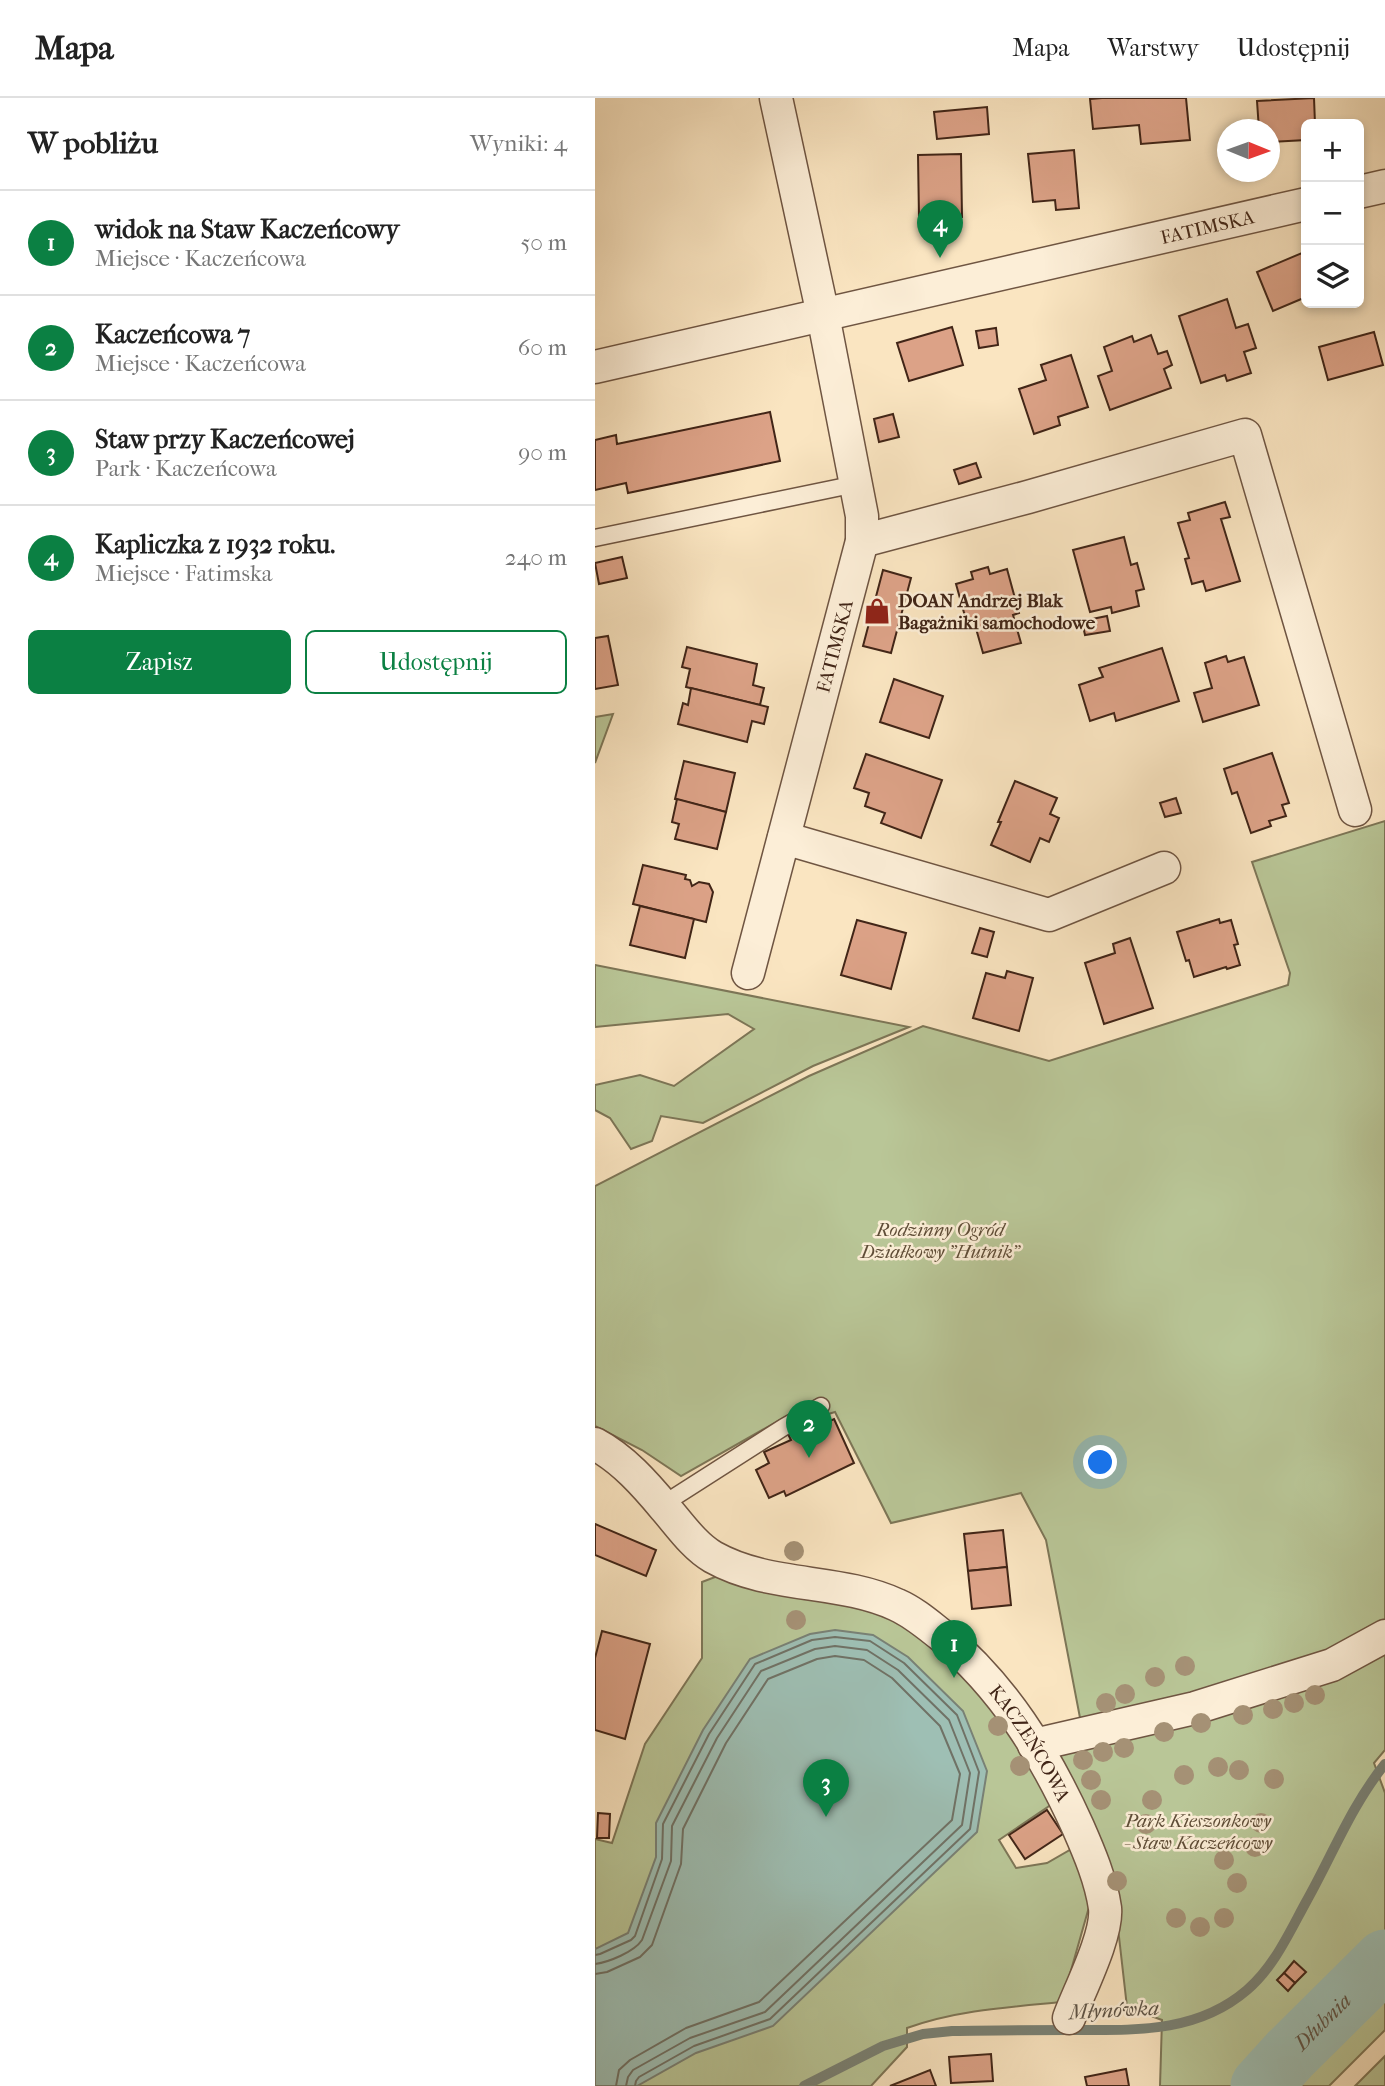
<!DOCTYPE html>
<html lang="pl">
<head>
<meta charset="utf-8">
<style>
	body { margin:0; font-family:"IM FELL French Canon",serif; background:#f6f6f6; color:#222 }
	.controls { position:absolute; right:21px; top:21px; display:grid; overflow:hidden; border-radius:10px; box-shadow:0 4px 10px #0003 }
	.controls button { width:63px; height:63px; display:grid; place-items:center; padding:0; border:0; border-bottom:2px solid #e0e0e0; background:#fff; color:#222; font:35px sans-serif }
	.compass { position:absolute; left:622px; top:21px; width:63px; height:63px; border-radius:50%; background:#fff; box-shadow:0 4px 10px #0003; rotate:91deg }
	.you { position:absolute; left:506px; top:1365px; width:24px; height:24px; margin:-18px; border:5px solid #fff; border-radius:50%; background:#1a73e8; box-shadow:0 0 0 10px #1a73e833 }
	.badge { display:grid; place-items:center; width:46px; height:46px; border-radius:50%; background:#0b8043; color:#fff; font-size:23px; font-weight:700 }
	.pin { position:absolute; translate:-50% -58px; filter:drop-shadow(0 2px 4px #0008) }
	.pin::after { content:''; position:absolute; top:37px; width:24px; height:21px; background:inherit; clip-path:polygon(0 0,100% 0,50% 100%) }
	.list { margin:0; padding:0; list-style:none }
	h2 { display:flex; justify-content:space-between; align-items:center; height:91px; margin:0; padding:0 28px; font-size:30px }
	h2 small { font-size:23px; font-weight:400; color:#767676 }
	.list li { display:grid; grid-template-columns:46px 1fr auto; gap:21px; align-items:center; box-sizing:border-box; height:105px; padding:0 28px; border-top:2px solid #e0e0e0 }
	.list b { display:block; font-size:26px; white-space:nowrap }
	.list p { margin:0; font-size:23px; white-space:nowrap; color:#767676 }
	.list em { font-size:23px; font-style:normal; color:#767676 }
	.actions { display:flex; gap:14px; padding:21px 28px }
	.actions a { flex:1; padding:16px 0; border:2px solid #0b8043; border-radius:10px; text-align:center; font-size:24px; color:#0b8043 }
	.actions .main { background:#0b8043; color:#fff }
	.icon { flex:none; width:38px; height:38px; fill:none; stroke:currentColor; stroke-width:2; stroke-linecap:round; stroke-linejoin:round }
	.map { position:relative; flex:none; width:790px; height:1988px; overflow:hidden }
	header { display:flex; align-items:center; gap:42px; box-sizing:border-box; height:98px; padding:0 35px; background:#fff; border-bottom:2px solid #e0e0e0 }
	header strong { font-size:33px }
	nav { display:flex; gap:38px; margin-inline-start:auto; font-size:24px }
	main { display:flex }
	aside { flex:1; background:#fff }
	.map>svg:first-child { display:block }
	.green { fill:#b9c697; stroke:#7d7657; stroke-width:2 }
	.water { fill:#9ebfb4; stroke:#798175; stroke-width:2 }
	.lines { fill:none; stroke-linecap:round; stroke-linejoin:round }
	.shore { stroke:#707266; stroke-width:2 }
	.stream { stroke:#798175; stroke-width:10 }
	.river { stroke:#9ebfb4; stroke-width:61 }
	.building { fill:#dca287; stroke:#412517; stroke-width:2 }
	.service-casing { stroke:#6f5542; stroke-width:19 }
	.minor-casing { stroke:#6f5542; stroke-width:35 }
	.service { stroke:#fceed7; stroke-width:16 }
	.minor { stroke:#fceed7; stroke-width:32 }
	.tree { fill:#a59175 }
	.labels { text-anchor:middle; stroke-width:5; stroke-linejoin:round; paint-order:stroke }
	.street-label { font-size:19px; fill:#412517; stroke:#fceed7 }
	.poi-label { font-size:19px; font-weight:bold; fill:#412517; stroke:#fceed7; text-anchor:start }
	.park-label { font-size:19px; font-style:italic; fill:#5f4d37; stroke:#fceed7 }
	.water-label { font-size:21px; font-style:italic; fill:#5d5346; stroke:#fceed7 }
</style>
</head>
<body>
<header>
<strong>Mapa</strong>
<nav><a>Mapa</a><a>Warstwy</a><a>Udostępnij</a></nav>
</header>
<main>
<aside>
<h2>W pobliżu<small>Wyniki: 4</small></h2>
<ul class="list">
<li><span class="badge">1</span><div><b>widok na Staw Kaczeńcowy</b><p>Miejsce · Kaczeńcowa</p></div><em>50 m</em></li>
<li><span class="badge">2</span><div><b>Kaczeńcowa 7</b><p>Miejsce · Kaczeńcowa</p></div><em>60 m</em></li>
<li><span class="badge">3</span><div><b>Staw przy Kaczeńcowej</b><p>Park · Kaczeńcowa</p></div><em>90 m</em></li>
<li><span class="badge">4</span><div><b>Kapliczka z 1932 roku.</b><p>Miejsce · Fatimska</p></div><em>240 m</em></li>
</ul>
<div class="actions"><a class="main">Zapisz</a><a>Udostępnij</a></div>
</aside>
<div class="map">
<svg width="790" height="1988" viewBox="0 0 790 1988">
	<rect width="100%" height="100%" fill="#fae5c1"/>
	<filter id="stains"><feTurbulence type="fractalNoise" baseFrequency=".00286" numOctaves="4"/><feColorMatrix values="0 0 0 0 .2 0 0 0 0 .09 0 0 0 0 .02 0 0 0 .5 -.17"/></filter>
	<radialGradient id="worn" r=".72"><stop offset=".6" stop-color="#630" stop-opacity="0"/><stop offset="1" stop-color="#630" stop-opacity=".3"/></radialGradient>
	<g class="green">
		<polygon points="18,616 0,665 0,619"/>
		<polygon points="790,723 790,1527 730,1562 486,1625 451,1442 426,1395 296,1425 240,1314 230,1317 222,1301 86,1378 47,1352 0,1328 0,1088 214,978 328,928 454,963 693,887 695,875 657,764"/>
		<polygon points="0,867 314,929 218,968 108,1025 66,1018 57,1043 36,1051 15,1020 0,1012 0,987 45,977 79,988 159,931 133,916 0,929"/>
		<path d="M133,1474l153,35 102,78 75,115 -59,40 17,28 31,-5 28,-16 16,53 -29,102c-52,5 -105,8 -155,26v19l-36,39h-276v-247l17,4 33,-99 57,-86v-76z"/>
		<polygon points="790,1551 790,1652 779,1665 790,1695 790,1932 734,1988 565,1988 567,1922 532,1909 524,1839 508,1760 464,1656"/>
		<polygon points="790,1958 790,1988 760,1988"/>
	</g>
	<polygon class="water" points="240,1532 278,1537 313,1559 368,1613 392,1673 382,1734 178,1928 101,1955 42,1988 0,1988 0,1851 33,1835 61,1759 61,1725 108,1632 155,1561 215,1536"/>
	<g class="lines">
		<g class="shore">
			<polyline points="0,1857 5,1856 36,1842 40,1838 67,1761 68,1726 114,1636 160,1566 217,1542 240,1539 275,1543 309,1565 362,1617 384,1674 375,1731 175,1921 99,1948 44,1979 41,1983 40,1988"/>
			<path d="M0,1866c14,-2 39,-12 47,-24l29,-79 1,-35 45,-88 44,-67 54,-22 20,-3 32,4 31,20 51,50 21,53 -8,52 -197,187 -75,26 -57,32 -5,7 -2,9"/>
			<polyline points="0,1876 12,1874 45,1859 57,1847 86,1766 88,1731 131,1645 173,1581 222,1561 240,1558 269,1562 297,1580 345,1628 365,1676 357,1722 164,1904 91,1930 35,1962 24,1972 21,1988"/>
		</g>
		<path class="stream" d="M209,1988l79,-40 40,-12 29,-3c39,-1 79,-1 118,-1 62,0 126,4 177,-40 27,-23 42,-57 59,-88 26,-46 45,-96 79,-138"/>
		<path class="river" id="s1" d="M666,1988l29,-32 95,-94"/>
	</g>
	<g class="building">
		<polygon points="507,0 591,0 595,42 546,46 544,27 498,31 495,1"/>
		<polygon points="719,0 720,26 711,26 711,42 674,44 674,32 664,32 662,3"/>
		<polygon points="392,9 394,36 342,41 339,14"/>
		<polygon points="479,52 484,110 461,112 460,102 438,104 433,56"/>
		<polygon points="366,56 367,119 324,120 323,57"/>
		<polygon points="707,155 711,165 711,199 678,213 662,174"/>
		<polygon points="632,201 641,230 653,226 661,250 649,254 656,275 632,283 630,277 606,285 584,218"/>
		<polygon points="357,229 368,267 314,283 302,245"/>
		<polygon points="401,230 403,247 384,250 381,233"/>
		<polygon points="779,234 788,267 733,282 724,249"/>
		<polygon points="556,237 563,256 572,253 577,267 569,271 576,290 515,312 503,278 517,273 509,249 537,238 539,244"/>
		<polygon points="476,257 493,309 463,319 465,327 439,336 424,291 451,282 446,267"/>
		<polygon points="175,314 185,363 33,395 31,385 0,392 0,342 21,337 22,346"/>
		<polygon points="298,316 304,339 284,344 279,321"/>
		<polygon points="381,365 386,379 364,386 359,372"/>
		<polygon points="630,404 635,419 626,421 645,483 611,493 608,483 597,486 590,461 594,460 583,425 595,422 593,415"/>
		<polygon points="529,439 536,467 542,465 549,491 541,493 544,508 517,515 516,509 495,514 478,452"/>
		<polygon points="27,459 32,480 4,486 0,465"/>
		<polygon points="393,469 395,476 412,471 424,515 418,517 426,545 388,555 380,527 373,529 361,486 378,481 376,474"/>
		<polygon points="288,472 316,480 296,555 268,548"/>
		<polygon points="512,518 515,533 490,537 487,523"/>
		<polygon points="13,538 23,587 0,591 0,540"/>
		<polygon points="92,549 162,566 158,587 169,590 165,607 91,589 95,571 87,569"/>
		<polygon points="567,550 584,603 521,623 519,615 495,623 484,587 508,579 504,570"/>
		<polygon points="631,558 633,564 649,559 664,607 608,624 599,595 617,590 610,565"/>
		<polygon points="299,581 348,598 334,640 285,624"/>
		<polygon points="96,590 173,609 169,626 157,623 152,644 83,626 88,605 93,607"/>
		<polygon points="677,655 694,705 687,707 691,718 674,723 676,728 656,735 642,694 637,696 629,671"/>
		<polygon points="271,656 347,682 326,740 286,725 290,715 270,708 274,695 259,690"/>
		<polygon points="89,663 140,675 131,714 80,701"/>
		<polygon points="420,683 462,700 455,716 464,720 454,744 445,740 435,764 396,747 406,724 403,724"/>
		<polygon points="581,700 586,715 570,719 565,705"/>
		<polygon points="82,701 131,714 122,751 80,741 84,726 77,724"/>
		<polygon points="48,767 91,777 90,781 95,782 97,788 104,784 114,786 118,794 111,824 38,806"/>
		<polygon points="45,808 99,821 90,860 35,847"/>
		<polygon points="624,821 625,825 636,822 643,846 639,847 645,867 632,871 631,869 599,879 594,862 591,863 582,834"/>
		<polygon points="262,822 311,835 296,891 246,877"/>
		<polygon points="385,830 399,834 392,859 377,855"/>
		<polygon points="535,840 558,910 509,926 490,865 520,855 518,846"/>
		<polygon points="412,873 438,880 424,933 378,920 391,875 410,880"/>
		<polygon points="239,1321 259,1365 191,1398 189,1393 174,1400 161,1372 174,1365 169,1354 196,1342 193,1336 208,1329 210,1335"/>
		<polygon points="0,1426 61,1452 51,1478 0,1457"/>
		<polygon points="408,1432 412,1469 373,1473 369,1436"/>
		<polygon points="412,1469 416,1507 377,1511 373,1473"/>
		<polygon points="7,1533 55,1546 30,1641 0,1632 0,1560"/>
		<polygon points="452,1712 468,1736 430,1761 414,1737"/>
		<polygon points="3,1715 15,1716 14,1740 2,1740"/>
		<polygon points="699,1863 711,1874 700,1885 689,1875"/>
		<polygon points="689,1875 700,1885 693,1893 682,1882"/>
		<polygon points="396,1956 398,1983 356,1985 354,1959"/>
		<polygon points="531,1971 534,1988 492,1988 490,1979"/>
		<polygon points="335,1972 341,1988 295,1988"/>
	</g>
	<g class="lines">
		<g class="service-casing">
			<g id="service">
				<polyline points="0,440 261,386"/>
				<polyline points="67,1407 189,1329 226,1308"/>
			</g>
		</g>
		<g class="minor-casing">
			<g id="minor">
				<polyline points="764,94 790,88"/>
				<path id="s2" d="M0,269l711,-163"/>
				<polyline points="267,443 433,399 650,337 760,712"/>
				<polyline points="189,740 454,817 569,770"/>
				<path id="s3" d="M153,875l114,-432v-25l-39,-201 -47,-217"/>
				<path id="s4" d="M0,1346c28,15 50,40 70,64 14,16 29,38 48,49 57,32 126,21 184,48 16,7 30,19 44,30 62,51 104,119 137,192 11,25 23,53 27,81 3,27 -26,83 -36,110"/>
				<polyline points="439,1647 600,1610 737,1567 790,1538"/>
			</g>
		</g>
		<use href="#service" class="service"/>
		<use href="#minor" class="minor"/>
	</g>
	<g class="tree">
		<circle cx="199" cy="1453" r="10"/>
		<circle cx="201" cy="1522" r="10"/>
		<circle cx="590" cy="1568" r="10"/>
		<circle cx="560" cy="1579" r="10"/>
		<circle cx="530" cy="1596" r="10"/>
		<circle cx="720" cy="1597" r="10"/>
		<circle cx="511" cy="1605" r="10"/>
		<circle cx="699" cy="1605" r="10"/>
		<circle cx="678" cy="1611" r="10"/>
		<circle cx="648" cy="1617" r="10"/>
		<circle cx="606" cy="1625" r="10"/>
		<circle cx="403" cy="1628" r="10"/>
		<circle cx="569" cy="1634" r="10"/>
		<circle cx="529" cy="1650" r="10"/>
		<circle cx="508" cy="1654" r="10"/>
		<circle cx="488" cy="1662" r="10"/>
		<circle cx="425" cy="1668" r="10"/>
		<circle cx="623" cy="1669" r="10"/>
		<circle cx="644" cy="1672" r="10"/>
		<circle cx="589" cy="1677" r="10"/>
		<circle cx="679" cy="1681" r="10"/>
		<circle cx="496" cy="1682" r="10"/>
		<circle cx="506" cy="1702" r="10"/>
		<circle cx="557" cy="1702" r="10"/>
		<circle cx="666" cy="1725" r="10"/>
		<circle cx="551" cy="1726" r="10"/>
		<circle cx="660" cy="1749" r="10"/>
		<circle cx="629" cy="1762" r="10"/>
		<circle cx="522" cy="1783" r="10"/>
		<circle cx="642" cy="1785" r="10"/>
		<circle cx="581" cy="1820" r="10"/>
		<circle cx="629" cy="1820" r="10"/>
		<circle cx="605" cy="1829" r="10"/>
	</g>
	<defs>
		<g id="shop-bare" transform="scale(2.1)"><path d="M-5-2.5h2.3a2.7 3.5 0 0 1 5.4 0H5L5.5 6h-11ZM-1.5-2.5h3a1.5 2.3 0 0 0-3 0Z" fill="#8f2418" stroke="#fceed7" stroke-width="2.5" paint-order="stroke"/></g>
	</defs>
	<g fill-rule="evenodd">
		<use href="#shop-bare" x="282" y="513"/>
	</g>
	<g class="labels">
		<g class="street-label">
			<text dy="7" stroke="none"><textPath href="#s2" startOffset="628">FATIMSKA</textPath></text>
			<text dy="7" stroke="none"><textPath href="#s3" startOffset="338">FATIMSKA</textPath></text>
			<text dy="7" stroke="none"><textPath href="#s4" startOffset="550">KACZEŃCOWA</textPath></text>
		</g>
		<g class="poi-label">
			<text x="303" y="509">DOAN Andrzej Blak<tspan x="303" dy="22">Bagażniki samochodowe</tspan></text>
		</g>
		<g class="park-label">
			<text x="345" y="1138">Rodzinny Ogród<tspan x="345" dy="22">Działkowy "Hutnik"</tspan></text>
			<text x="603" y="1729">Park Kieszonkowy<tspan x="603" dy="22">- Staw Kaczeńcowy</tspan></text>
		</g>
		<g class="water-label">
			<text transform="translate(519 1912) rotate(-3)" y="7">Młynówka</text>
			<text dy="7" stroke="none"><textPath href="#s1" startOffset="89">Dłubnia</textPath></text>
		</g>
	</g>
	<rect width="100%" height="100%" filter="url(#stains)"/>
	<rect width="100%" height="100%" fill="url(#worn)"/>
</svg>
<div class="controls">
<button>+</button>
<button>−</button>
<button><svg class="icon" aria-label="layers" viewBox="0 0 24 24"><path d="M12 4l9 5-9 5-9-5zM3 14l9 5 9-5"/></svg></button>
</div>
<svg class="compass" viewBox="-18 -18 36 36"><path d="M0-13l5 13h-10z" fill="#e53935"/><path d="M0 13l5-13h-10z" fill="#767676"/></svg>
<div class="you"></div>
<div class="pin badge" style="left:359px;top:1580px">1</div>
<div class="pin badge" style="left:214px;top:1360px">2</div>
<div class="pin badge" style="left:231px;top:1719px">3</div>
<div class="pin badge" style="left:345px;top:160px">4</div>
</div>
</main>
</body>
</html>
